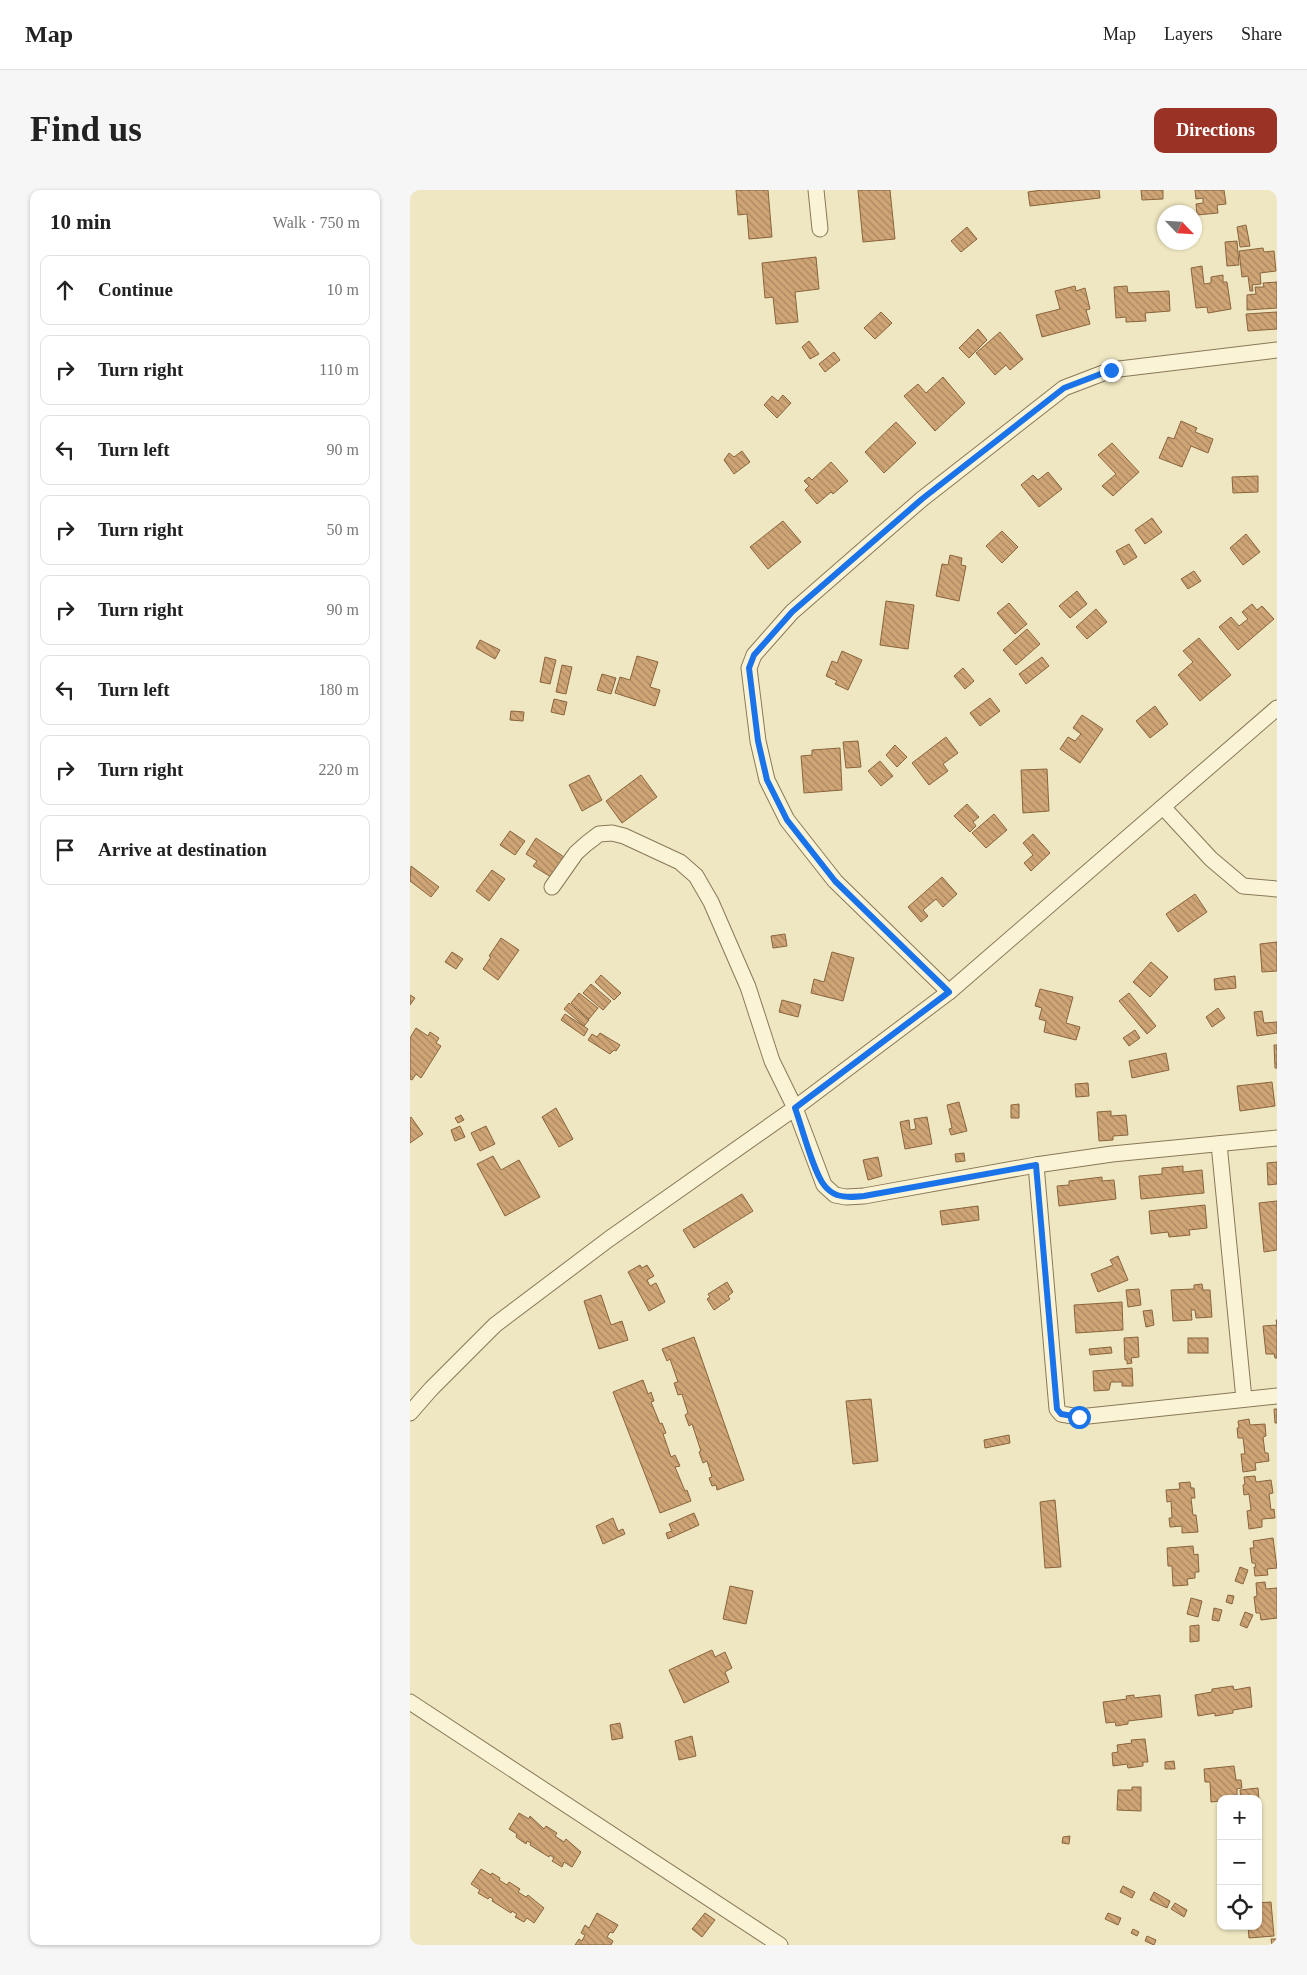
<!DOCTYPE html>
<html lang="en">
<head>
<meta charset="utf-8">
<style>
	body { margin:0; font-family:"Times New Roman",serif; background:#f6f6f6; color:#222 }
	.controls { position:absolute; right:15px; bottom:15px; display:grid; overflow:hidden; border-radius:10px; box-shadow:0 1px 4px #0004 }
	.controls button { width:45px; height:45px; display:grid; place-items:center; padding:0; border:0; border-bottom:1px solid #e0e0e0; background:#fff; color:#222; font:25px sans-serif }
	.compass { position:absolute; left:747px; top:15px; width:45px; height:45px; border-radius:50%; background:#fff; box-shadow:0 1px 4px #0004; rotate:115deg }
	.stop { position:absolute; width:15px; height:15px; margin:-11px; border:4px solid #1a73e8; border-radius:50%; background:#fff }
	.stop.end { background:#1a73e8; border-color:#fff; box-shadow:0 1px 5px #0008 }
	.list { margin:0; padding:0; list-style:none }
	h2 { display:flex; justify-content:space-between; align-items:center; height:65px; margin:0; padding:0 20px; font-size:21px }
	h2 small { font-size:16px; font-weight:400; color:#767676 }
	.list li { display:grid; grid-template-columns:32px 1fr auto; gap:15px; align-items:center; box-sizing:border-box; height:70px; margin:0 10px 10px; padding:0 10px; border:1px solid #e0e0e0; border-radius:10px }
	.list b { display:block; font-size:19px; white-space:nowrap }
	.list em { font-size:16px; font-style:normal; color:#767676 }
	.icon { flex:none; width:28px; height:28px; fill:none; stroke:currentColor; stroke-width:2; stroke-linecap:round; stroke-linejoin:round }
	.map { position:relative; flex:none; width:867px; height:1755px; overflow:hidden; border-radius:10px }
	header { display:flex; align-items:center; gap:30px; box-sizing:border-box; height:70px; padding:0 25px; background:#fff; border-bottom:1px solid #e0e0e0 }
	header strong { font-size:24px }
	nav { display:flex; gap:28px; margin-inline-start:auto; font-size:18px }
	.intro { display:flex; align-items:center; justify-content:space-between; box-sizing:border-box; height:120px; padding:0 30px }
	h1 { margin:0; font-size:35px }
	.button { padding:12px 22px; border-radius:10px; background:#9a3226; color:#fff; font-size:18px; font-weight:700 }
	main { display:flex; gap:30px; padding:0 30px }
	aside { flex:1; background:#fff; border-radius:10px; box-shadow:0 1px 4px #0004 }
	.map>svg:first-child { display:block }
	.building { fill:url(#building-back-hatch); stroke:#89643d }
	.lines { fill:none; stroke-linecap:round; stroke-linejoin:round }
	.minor-casing { stroke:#897858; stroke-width:17 }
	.minor { stroke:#faf3d5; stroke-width:15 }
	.route { stroke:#1a73e8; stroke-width:6 }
</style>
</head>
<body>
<header>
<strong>Map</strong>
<nav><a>Map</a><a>Layers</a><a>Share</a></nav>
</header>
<div class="intro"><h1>Find us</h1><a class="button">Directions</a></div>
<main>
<aside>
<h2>10 min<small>Walk · 750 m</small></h2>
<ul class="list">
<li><svg class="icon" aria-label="ahead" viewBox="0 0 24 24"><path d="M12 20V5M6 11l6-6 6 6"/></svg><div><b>Continue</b></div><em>10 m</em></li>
<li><svg class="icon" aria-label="right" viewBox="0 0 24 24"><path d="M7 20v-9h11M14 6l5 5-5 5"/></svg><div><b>Turn right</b></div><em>110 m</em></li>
<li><svg class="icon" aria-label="left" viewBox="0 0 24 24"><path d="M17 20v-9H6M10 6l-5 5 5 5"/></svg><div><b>Turn left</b></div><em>90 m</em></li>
<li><svg class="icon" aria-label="right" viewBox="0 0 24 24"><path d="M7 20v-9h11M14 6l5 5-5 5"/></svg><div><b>Turn right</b></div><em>50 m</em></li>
<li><svg class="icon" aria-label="right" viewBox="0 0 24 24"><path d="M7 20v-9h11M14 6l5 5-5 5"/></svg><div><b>Turn right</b></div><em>90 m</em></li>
<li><svg class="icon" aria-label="left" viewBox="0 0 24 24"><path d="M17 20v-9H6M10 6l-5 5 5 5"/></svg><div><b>Turn left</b></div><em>180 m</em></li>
<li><svg class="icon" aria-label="right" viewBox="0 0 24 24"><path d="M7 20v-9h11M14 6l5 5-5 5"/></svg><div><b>Turn right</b></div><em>220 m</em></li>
<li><svg class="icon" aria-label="arrive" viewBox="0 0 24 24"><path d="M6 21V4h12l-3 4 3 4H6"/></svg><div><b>Arrive at destination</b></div></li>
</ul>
</aside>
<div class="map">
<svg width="867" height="1755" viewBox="0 0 867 1755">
	<defs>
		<pattern id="building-back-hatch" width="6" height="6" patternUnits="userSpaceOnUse" patternTransform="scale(1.25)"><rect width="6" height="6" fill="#cfa576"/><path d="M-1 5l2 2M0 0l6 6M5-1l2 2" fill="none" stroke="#a98760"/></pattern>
	</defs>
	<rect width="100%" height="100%" fill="#efe7c1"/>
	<g class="building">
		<polygon points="326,0 358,0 362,47 339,49 337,24 328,25"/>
		<polygon points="448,0 480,0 485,49 453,52"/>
		<polygon points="632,0 689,0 690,8 620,16 618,2"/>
		<polygon points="731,0 753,0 753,9 732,10"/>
		<polygon points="785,0 814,0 816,14 807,15 808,23 787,25 786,14 793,13 793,8 786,9"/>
		<polygon points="836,35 840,56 830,57 827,37"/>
		<polygon points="557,37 567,49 551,62 541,51"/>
		<polygon points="827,51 829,75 817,76 815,52"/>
		<polygon points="853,58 854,62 864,61 866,81 850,83 851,94 842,95 843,101 840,101 838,86 832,87 829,61"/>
		<polygon points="406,67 409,99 385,102 388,132 366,134 363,107 355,108 352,73"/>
		<polygon points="792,76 794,94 801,93 801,87 813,85 813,92 817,92 821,119 798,123 797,117 786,118 781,78"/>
		<polygon points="867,92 867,118 837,120 837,105 846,104 845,97 854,97 853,93"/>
		<polygon points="665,96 666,101 675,98 680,119 676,120 680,134 632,147 626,125 650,119 645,101"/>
		<polygon points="717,96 718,103 759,101 760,121 735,123 736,131 716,132 716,127 706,128 704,97"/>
		<polygon points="471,122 482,133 465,149 454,138"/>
		<polygon points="867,122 867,139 838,141 836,124"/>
		<polygon points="568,139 577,150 559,168 549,158"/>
		<polygon points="590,142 613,169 600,180 596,175 585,185 566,163"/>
		<polygon points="399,151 409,164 400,169 392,157"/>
		<polygon points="424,162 430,170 415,182 409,174"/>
		<polygon points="533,187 555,213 525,241 494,206 508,194 516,203"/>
		<polygon points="373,205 381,213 367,228 354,215 362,206 368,211"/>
		<polygon points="771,231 787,238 785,242 803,249 798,263 781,256 772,277 749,268 758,247 764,249"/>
		<polygon points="486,232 506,253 474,283 455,262"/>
		<polygon points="702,253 729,282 703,306 692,296 706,284 688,265"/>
		<polygon points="332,261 340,272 324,284 314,270 319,263 324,267"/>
		<polygon points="421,272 438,291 423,304 421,302 407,314 395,300 399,296 394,291 399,287 402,290"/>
		<polygon points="638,282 652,299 629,317 611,295 623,285 628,290"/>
		<polygon points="848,286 848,302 823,303 822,287"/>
		<polygon points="742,328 752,342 735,354 725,340"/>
		<polygon points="373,331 391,352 358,379 340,357"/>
		<polygon points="592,341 608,357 592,373 576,356"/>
		<polygon points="836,344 850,362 833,375 820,358"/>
		<polygon points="719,354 727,367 714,375 706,361"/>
		<polygon points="540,365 552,368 551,375 556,376 549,411 526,406 532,374 538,375"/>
		<polygon points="784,381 791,391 778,399 771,389"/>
		<polygon points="667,401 677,414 660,428 649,416"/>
		<polygon points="476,411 504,415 498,459 470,455"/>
		<polygon points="599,413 617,434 605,444 587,423"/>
		<polygon points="842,414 847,420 852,416 864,429 828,460 809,437 821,427 829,436 838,429 832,422"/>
		<polygon points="686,419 697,432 677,449 666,437"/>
		<polygon points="617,439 630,454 606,475 593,460"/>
		<polygon points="789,448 821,485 790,511 768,485 783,472 773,461"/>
		<polygon points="70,450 90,460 85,469 66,458"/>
		<polygon points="432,461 452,470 438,500 425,494 427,491 416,486 422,471 427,473"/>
		<polygon points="227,466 248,472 240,497 250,500 245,516 205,503 210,487 220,490"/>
		<polygon points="135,467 146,470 140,494 130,492"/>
		<polygon points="632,467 639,476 616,494 609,484"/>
		<polygon points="152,475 162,477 156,504 146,502"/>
		<polygon points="553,478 564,491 555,499 544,486"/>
		<polygon points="192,484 206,488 201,504 187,500"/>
		<polygon points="580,508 590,521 570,536 560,523"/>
		<polygon points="144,509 157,512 154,525 141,522"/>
		<polygon points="745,516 758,534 740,548 726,531"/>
		<polygon points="101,521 114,522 113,531 100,530"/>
		<polygon points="672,525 693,539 670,573 650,559 658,547 665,551 671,544 663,538"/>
		<polygon points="536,547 548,563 533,574 538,581 519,595 502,573"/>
		<polygon points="448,551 451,577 436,578 433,552"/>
		<polygon points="485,555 497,567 487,577 476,565"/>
		<polygon points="430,558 432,600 394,603 391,566 402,565 402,560"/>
		<polygon points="470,571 483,586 471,596 458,581"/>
		<polygon points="637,579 639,621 613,623 611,580"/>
		<polygon points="179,585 192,610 172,621 159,595"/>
		<polygon points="231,585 247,607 212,633 196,611"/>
		<polygon points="557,614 569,627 563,632 566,636 560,642 544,626"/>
		<polygon points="584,624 597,640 576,658 562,643"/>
		<polygon points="100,641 115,651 105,665 90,655"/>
		<polygon points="623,644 640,663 621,681 614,673 623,665 613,653"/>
		<polygon points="126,648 154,667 141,687 123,676 127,671 116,664"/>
		<polygon points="1,676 29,697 21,707 0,691"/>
		<polygon points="82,680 95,689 79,711 66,701"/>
		<polygon points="532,687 547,704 533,717 526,709 513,720 518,726 511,732 498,717"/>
		<polygon points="785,704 797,722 768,742 756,724"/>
		<polygon points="375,744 377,756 363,758 361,746"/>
		<polygon points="91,748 109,760 88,790 73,779 81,767 79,766"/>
		<polygon points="867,752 867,781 852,782 850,754"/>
		<polygon points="42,762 53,769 46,779 35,772"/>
		<polygon points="422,762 444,768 433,811 401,803 404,789 414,792"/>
		<polygon points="741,772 758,787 740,807 723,792"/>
		<polygon points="191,785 211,803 204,810 185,792"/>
		<polygon points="825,786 826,798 805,800 804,789"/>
		<polygon points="181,794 201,811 193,820 173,803"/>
		<polygon points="630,799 663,807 656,833 670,837 666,850 634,842 636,831 629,829 632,818 625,816"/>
		<polygon points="169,803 188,818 179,829 161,813"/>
		<polygon points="719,803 746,836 737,844 709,811"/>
		<polygon points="0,805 5,808 0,815"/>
		<polygon points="372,810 391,815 388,827 369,822"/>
		<polygon points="159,813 179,830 174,836 154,819"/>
		<polygon points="808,818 815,828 802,837 796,827"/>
		<polygon points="852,821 854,833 867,832 867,843 847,846 844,822"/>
		<polygon points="155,824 178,839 174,846 151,830"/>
		<polygon points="6,838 18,846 20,842 29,848 26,853 31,856 11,888 6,884 2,890 0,889 0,848"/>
		<polygon points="725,840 730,848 719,856 713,848"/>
		<polygon points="190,843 210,855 206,861 204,860 200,864 178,850 182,844 187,847"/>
		<polygon points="864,855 867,855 867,878 865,878"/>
		<polygon points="756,863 759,880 722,888 719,871"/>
		<polygon points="862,892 865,916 830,921 827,896"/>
		<polygon points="678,893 679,906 666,907 665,894"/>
		<polygon points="549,912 557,941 541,945 539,939 542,938 537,915"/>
		<polygon points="609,914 609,928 601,928 601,915"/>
		<polygon points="146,918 163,949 149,957 132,927"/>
		<polygon points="701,921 701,926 716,925 718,945 703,946 703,950 689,951 687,922"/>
		<polygon points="51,925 54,930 48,933 45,928"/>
		<polygon points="1,927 13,944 0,953 0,928"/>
		<polygon points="517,927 522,954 495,959 490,932 499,930 500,940 506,939 504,929"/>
		<polygon points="50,936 55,947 45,951 41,940"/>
		<polygon points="76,936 85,954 70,961 61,943"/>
		<polygon points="554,963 555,971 546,972 545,964"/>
		<polygon points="83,966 91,980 109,970 130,1007 95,1026 67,974"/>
		<polygon points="468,967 472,986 458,990 453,970"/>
		<polygon points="867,972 867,994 858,995 857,973"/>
		<polygon points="773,976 773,982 792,980 794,1003 731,1009 729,986 752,984 752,978"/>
		<polygon points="692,987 692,991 704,990 706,1009 649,1016 647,996 659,995 659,991"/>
		<polygon points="332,1004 343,1021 284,1058 273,1040"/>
		<polygon points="867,1011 867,1060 854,1062 849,1013"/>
		<polygon points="795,1015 797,1038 779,1040 780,1045 759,1047 758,1042 741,1044 739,1021"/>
		<polygon points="568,1016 569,1030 532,1035 530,1021"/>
		<polygon points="708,1066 718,1090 688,1102 681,1084 703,1075 700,1070"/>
		<polygon points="230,1075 232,1078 237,1075 244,1086 237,1090 240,1096 246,1093 255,1112 239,1121 218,1082"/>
		<polygon points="317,1092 323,1102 318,1106 320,1109 304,1120 297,1109 300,1107 298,1104"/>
		<polygon points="792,1094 793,1100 800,1100 802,1127 786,1128 785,1120 781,1120 782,1130 763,1131 761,1100 784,1099 784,1095"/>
		<polygon points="729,1099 731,1115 718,1117 716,1100"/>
		<polygon points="191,1105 201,1135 212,1131 218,1150 189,1159 174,1111"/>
		<polygon points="712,1112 713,1140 666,1143 664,1115"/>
		<polygon points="742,1120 744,1135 736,1137 733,1121"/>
		<polygon points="866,1130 867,1130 867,1168 865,1168 864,1164 856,1164 853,1136 867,1135"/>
		<polygon points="284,1147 334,1290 307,1300 306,1295 302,1296 299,1288 302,1287 297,1271 293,1273 289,1262 291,1261 282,1234 279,1236 275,1225 278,1223 272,1204 268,1205 264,1193 268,1192 260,1169 257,1171 252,1159"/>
		<polygon points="728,1147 729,1167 721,1168 722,1173 717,1174 717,1170 715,1170 714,1148"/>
		<rect x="778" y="1148" width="20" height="15"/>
		<polygon points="701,1157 702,1163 680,1165 679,1159"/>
		<polygon points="722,1178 723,1196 712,1196 712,1192 701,1192 699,1200 684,1201 683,1181"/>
		<polygon points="233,1190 238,1204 241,1202 244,1211 241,1212 250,1234 252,1233 256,1243 253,1244 261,1267 265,1265 270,1276 265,1277 275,1301 277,1300 281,1311 250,1323 203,1202"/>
		<polygon points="461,1209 468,1271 443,1274 436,1211"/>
		<polygon points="864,1219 867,1219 867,1233 865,1233"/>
		<polygon points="839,1229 840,1235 855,1234 856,1246 853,1247 855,1263 858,1263 859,1271 845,1273 846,1280 833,1282 831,1264 835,1264 833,1248 828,1248 827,1238 829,1238 828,1231"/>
		<polygon points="599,1245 600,1253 575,1258 574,1250"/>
		<polygon points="845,1286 846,1292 861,1290 863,1303 859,1304 861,1320 864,1319 865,1328 852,1329 852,1337 839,1339 837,1321 841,1320 839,1304 834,1305 833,1295 835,1294 834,1287"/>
		<polygon points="780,1292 781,1298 784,1298 785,1308 781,1308 783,1325 786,1325 788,1342 772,1343 772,1336 760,1337 759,1328 762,1328 761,1311 757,1312 756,1300 770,1299 769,1293"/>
		<polygon points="645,1310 651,1377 635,1378 630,1312"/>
		<polygon points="284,1323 289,1335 258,1349 256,1343 262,1341 259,1334"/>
		<polygon points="203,1328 208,1341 213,1339 215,1344 193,1354 186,1336"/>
		<polygon points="863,1348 867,1378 857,1379 858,1385 845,1386 844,1377 846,1377 845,1373 842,1373 840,1358 844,1358 843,1351"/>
		<polygon points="783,1356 784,1365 788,1364 789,1382 785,1382 785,1388 777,1389 778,1395 763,1396 762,1376 758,1376 757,1358"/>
		<polygon points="830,1377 838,1380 833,1394 825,1391"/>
		<polygon points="855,1392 856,1399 867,1398 867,1428 851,1430 850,1423 846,1423 844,1407 847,1406 846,1393"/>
		<polygon points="320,1396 343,1401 336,1434 313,1429"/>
		<polygon points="818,1405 824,1406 822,1414 816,1412"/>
		<polygon points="781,1408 792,1411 788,1427 777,1424"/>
		<polygon points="804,1418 812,1420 809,1431 802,1430"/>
		<polygon points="835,1422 843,1425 837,1438 830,1435"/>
		<polygon points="789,1435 789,1451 780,1452 780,1436"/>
		<polygon points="302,1460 305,1467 315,1462 322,1478 315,1482 319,1492 274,1513 259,1480"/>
		<polygon points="823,1496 824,1500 840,1497 842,1517 823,1520 823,1523 805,1526 805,1523 788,1526 785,1505 802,1502 802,1499"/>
		<polygon points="724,1505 724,1508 750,1505 752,1527 718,1531 718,1534 706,1536 705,1532 696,1533 693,1512 717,1509 716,1506"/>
		<polygon points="210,1533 213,1548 202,1550 200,1535"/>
		<polygon points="282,1546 286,1566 269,1570 265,1551"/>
		<polygon points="735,1549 738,1572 733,1572 733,1576 718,1578 717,1574 703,1576 702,1563 708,1562 707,1555 722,1553 721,1550"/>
		<polygon points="764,1571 765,1579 755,1579 755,1572"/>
		<polygon points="824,1576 826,1590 831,1590 832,1598 827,1599 827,1609 811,1609 811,1611 801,1612 800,1592 795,1592 794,1579"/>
		<polygon points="722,1597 731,1597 731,1621 707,1620 708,1600 722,1600"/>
		<polygon points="848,1598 849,1610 831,1609 830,1600"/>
		<polygon points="109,1623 119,1629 120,1626 134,1639 136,1636 147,1643 145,1646 154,1652 156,1649 171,1662 162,1677 154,1672 152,1677 142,1671 144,1668 140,1665 139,1667 120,1655 121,1653 117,1651 116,1654 106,1647 107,1644 99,1639"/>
		<polygon points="660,1646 659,1654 652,1653 653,1647"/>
		<polygon points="71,1679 81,1685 82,1683 90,1688 89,1690 97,1695 99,1692 110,1699 108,1702 116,1707 118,1705 134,1718 124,1733 117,1728 114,1732 105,1727 107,1724 102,1721 101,1723 82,1711 83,1709 80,1707 78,1709 68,1703 70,1700 61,1694"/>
		<polygon points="713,1696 725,1702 722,1708 710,1702"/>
		<polygon points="744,1702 760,1711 757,1718 740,1710"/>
		<polygon points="861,1712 864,1746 839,1748 838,1736 848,1736 848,1713"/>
		<polygon points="765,1713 777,1720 774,1727 761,1719"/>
		<polygon points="187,1723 208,1735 203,1743 200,1742 197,1747 203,1751 201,1755 165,1755 169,1749 172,1751 175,1745 171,1743 175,1735 179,1738"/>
		<polygon points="295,1723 305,1730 292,1747 282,1739"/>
		<polygon points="698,1723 711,1728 708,1735 695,1729"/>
		<polygon points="723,1739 729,1742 727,1746 721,1743"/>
		<polygon points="737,1746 746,1750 744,1755 735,1751"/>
		<polygon points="861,1749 867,1749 867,1755 862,1755"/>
	</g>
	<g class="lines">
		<g class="minor-casing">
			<g id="minor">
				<polyline points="406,0 410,39"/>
				<polyline points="753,617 801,669 833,696 867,699"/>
				<polyline points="142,697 166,663 176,654 189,644 202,643 214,646 270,672 286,686 301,712 338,797 362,871 385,918 414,995 425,1005 436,1007 454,1006 626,975 702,964 867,948"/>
				<polyline points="539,802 425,691 377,630 357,590 348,551 339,478 344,465 382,422 460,354 512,309 654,198 701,180 867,160"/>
				<polyline points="809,954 834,1209"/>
				<polyline points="626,975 647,1219 651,1224 669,1227 867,1206"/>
				<polyline points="0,1223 21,1199 85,1135 199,1049 385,918 539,802 867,518"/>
				<polyline points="0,1512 370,1755"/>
			</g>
		</g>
		<use href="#minor" class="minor"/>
	</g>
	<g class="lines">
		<path class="route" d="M669,1227l-18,-3 -4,-5 -21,-244 -172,31c-9,1 -18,2 -27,-1 -5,-2 -10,-6 -13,-10 -11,-14 -22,-58 -29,-77l154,-116 -114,-111 -48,-61 -20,-40 -9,-39 -9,-73 5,-13 38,-43 130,-113 142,-111 47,-18"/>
	</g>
</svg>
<div class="controls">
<button>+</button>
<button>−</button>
<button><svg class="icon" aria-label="locate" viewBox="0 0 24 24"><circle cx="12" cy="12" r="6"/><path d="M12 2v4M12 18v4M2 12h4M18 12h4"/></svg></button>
</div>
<svg class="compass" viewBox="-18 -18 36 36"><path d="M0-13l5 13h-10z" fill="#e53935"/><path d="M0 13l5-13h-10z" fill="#767676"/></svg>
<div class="stop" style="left:669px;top:1227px"></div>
<div class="stop end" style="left:701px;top:180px"></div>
</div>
</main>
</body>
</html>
